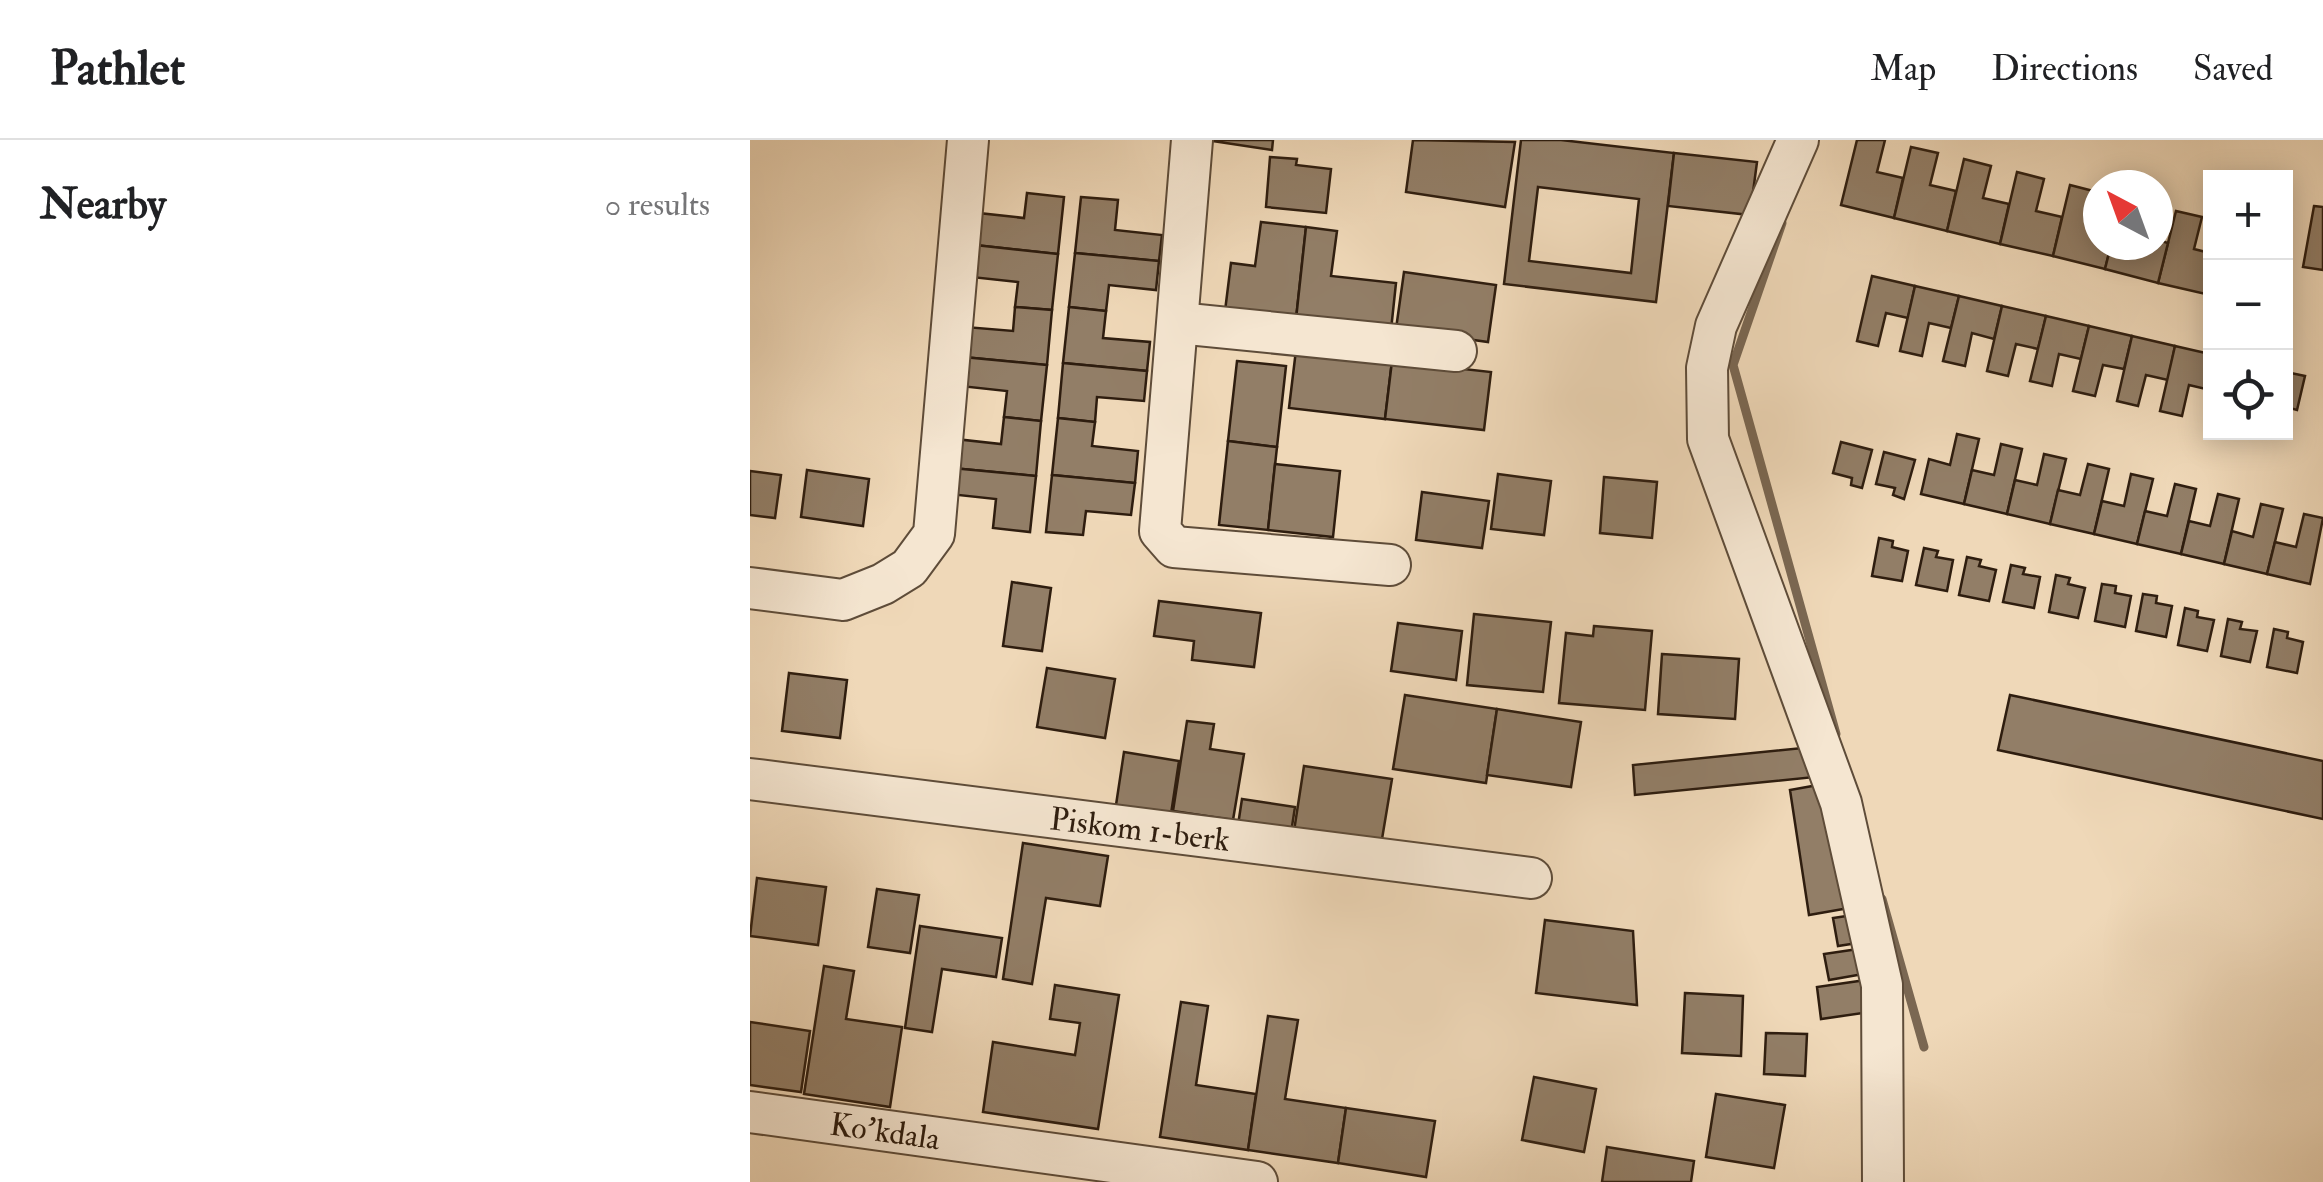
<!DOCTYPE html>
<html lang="en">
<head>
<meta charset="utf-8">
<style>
	body { margin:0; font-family:"IM FELL Double Pica",serif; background:#f6f6f6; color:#202124 }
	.controls { position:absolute; right:30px; top:30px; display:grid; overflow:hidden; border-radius:0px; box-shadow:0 5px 25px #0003 }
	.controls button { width:90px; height:90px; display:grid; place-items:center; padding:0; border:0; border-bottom:2px solid #e0e0e0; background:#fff; color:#202124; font:50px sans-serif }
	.compass { position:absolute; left:1333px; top:30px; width:90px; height:90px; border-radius:50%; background:#fff; box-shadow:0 5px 25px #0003; rotate:319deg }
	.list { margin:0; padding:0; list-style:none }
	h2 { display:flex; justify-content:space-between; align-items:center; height:130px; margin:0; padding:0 40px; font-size:42px }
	h2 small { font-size:32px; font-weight:400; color:#757577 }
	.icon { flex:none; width:55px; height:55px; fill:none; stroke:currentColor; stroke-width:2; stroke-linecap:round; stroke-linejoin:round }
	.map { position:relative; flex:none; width:1573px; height:1042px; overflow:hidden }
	header { display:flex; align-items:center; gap:60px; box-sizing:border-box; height:140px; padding:0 50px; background:#fff; border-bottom:2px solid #e0e0e0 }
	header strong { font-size:48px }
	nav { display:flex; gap:55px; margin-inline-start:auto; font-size:35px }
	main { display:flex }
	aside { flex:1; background:#fff }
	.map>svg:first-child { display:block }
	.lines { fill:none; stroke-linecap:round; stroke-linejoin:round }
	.stream { stroke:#7a6752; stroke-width:9 }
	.building { fill:#927e67; stroke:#2e1d0f; stroke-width:2.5; fill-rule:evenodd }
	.minor-casing { stroke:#5e4c39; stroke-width:44 }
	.minor { stroke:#f5e6d1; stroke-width:40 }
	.labels { text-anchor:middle; stroke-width:9; stroke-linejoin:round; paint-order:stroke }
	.street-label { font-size:32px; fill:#2e1d0f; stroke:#f5e6d1 }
</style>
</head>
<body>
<header>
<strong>Pathlet</strong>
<nav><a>Map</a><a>Directions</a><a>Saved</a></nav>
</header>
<main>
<aside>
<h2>Nearby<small>0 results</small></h2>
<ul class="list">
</ul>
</aside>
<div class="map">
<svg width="1573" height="1042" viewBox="0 0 1573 1042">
	<rect width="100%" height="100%" fill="#efd8b8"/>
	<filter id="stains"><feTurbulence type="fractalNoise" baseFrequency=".002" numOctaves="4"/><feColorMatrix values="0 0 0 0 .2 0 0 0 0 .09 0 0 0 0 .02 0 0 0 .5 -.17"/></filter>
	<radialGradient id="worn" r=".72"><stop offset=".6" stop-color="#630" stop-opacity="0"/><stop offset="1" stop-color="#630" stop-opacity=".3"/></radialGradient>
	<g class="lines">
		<g class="stream">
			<polyline points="1032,83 983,225 1086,594"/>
			<polyline points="1132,759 1174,907"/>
		</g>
	</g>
	<g class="building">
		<polygon points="456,0 523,0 522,10"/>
		<polygon points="663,0 765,2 755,67 656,52"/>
		<path d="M771,0h40l113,13 -18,149 -152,-18zM788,47l101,12 -8,74 -102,-12z"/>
		<polygon points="1107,0 1135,0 1127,32 1153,38 1144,78 1091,65"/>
		<polygon points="1161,7 1188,13 1180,45 1206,51 1197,91 1144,78"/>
		<polygon points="924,13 1007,22 1000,75 918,66"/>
		<polygon points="520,17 547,19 546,25 581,29 576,73 516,67"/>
		<polygon points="1214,19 1241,26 1233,58 1259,64 1250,104 1197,91"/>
		<polygon points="1267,32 1294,39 1286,71 1312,77 1303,116 1250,104"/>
		<polygon points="1320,45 1347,52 1339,83 1348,86 1348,105 1361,105 1355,129 1303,116"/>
		<polygon points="277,53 314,57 308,114 225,105 228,73 274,78"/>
		<polygon points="331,57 368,60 365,90 412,95 409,121 325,113"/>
		<polygon points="1564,66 1573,67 1573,130 1553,127"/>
		<polygon points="1426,71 1452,77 1444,109 1460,113 1460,155 1408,143"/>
		<polygon points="511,82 556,87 546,179 475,171 481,123 505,126"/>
		<polygon points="556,87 587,91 581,136 646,143 641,190 546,179"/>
		<polygon points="1408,100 1418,103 1408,143 1355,129 1361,105 1408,105"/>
		<polygon points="225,105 308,114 302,170 265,167 268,142 221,137"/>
		<polygon points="325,113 409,121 406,150 359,145 356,171 319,167"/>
		<polygon points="654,132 746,145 738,202 646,189"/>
		<polygon points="1122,136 1165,146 1158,178 1136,173 1128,206 1107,201"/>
		<polygon points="1165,146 1209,156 1201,188 1179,183 1172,216 1150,211"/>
		<polygon points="1209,156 1252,166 1244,199 1222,193 1215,226 1193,221"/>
		<polygon points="1252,166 1296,176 1288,209 1266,204 1258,236 1237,231"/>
		<polygon points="265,167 302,170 297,225 213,217 216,187 263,191"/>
		<polygon points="319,167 356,171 353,198 400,202 397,231 313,223"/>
		<polygon points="1296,176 1339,186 1331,219 1309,214 1302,246 1280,241"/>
		<polygon points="1339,186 1382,196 1374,229 1353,225 1345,256 1323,251"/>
		<polygon points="1382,196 1425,206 1418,240 1396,235 1388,266 1367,261"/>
		<polygon points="1425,206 1460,214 1460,250 1439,245 1432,276 1410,271"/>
		<polygon points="546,210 642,221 635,279 539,268"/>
		<polygon points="213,217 297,225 291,281 254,277 257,251 210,246"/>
		<polygon points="487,221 536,226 527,307 478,301"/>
		<polygon points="642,221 741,232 734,290 635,279"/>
		<polygon points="313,223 397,231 394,261 347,257 345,282 308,278"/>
		<polygon points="1536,232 1555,236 1547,270 1536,267"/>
		<polygon points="254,277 291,281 286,336 202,328 205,299 251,304"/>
		<polygon points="308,278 345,282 342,306 388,311 385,343 302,335"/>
		<polygon points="1207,294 1229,299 1214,364 1171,354 1179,319 1200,325"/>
		<polygon points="478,301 527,307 518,390 469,385"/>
		<polygon points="1091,302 1122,310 1112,348 1101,345 1102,338 1083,333"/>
		<polygon points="1251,304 1272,309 1257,374 1214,364 1222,330 1244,335"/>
		<polygon points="1134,312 1165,320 1154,359 1143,355 1145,348 1126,344"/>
		<polygon points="1294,314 1316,319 1300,384 1257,374 1265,340 1287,345"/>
		<polygon points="525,324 590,331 583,397 518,390"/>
		<polygon points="1338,324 1359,329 1344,394 1300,384 1308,350 1330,355"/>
		<polygon points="202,328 286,336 280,392 243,388 246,359 199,354"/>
		<polygon points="57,330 119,339 113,386 51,377"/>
		<polygon points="0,331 31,335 25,378 0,375"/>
		<polygon points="748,334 801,341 794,395 741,389"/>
		<polygon points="1381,334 1403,339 1387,404 1344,394 1352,361 1374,366"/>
		<polygon points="302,335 385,343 381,375 336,371 333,395 296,392"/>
		<polygon points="854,337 907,342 902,398 850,393"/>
		<polygon points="1425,344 1446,349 1431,414 1387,404 1395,371 1417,376"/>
		<polygon points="672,352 739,361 732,408 666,400"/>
		<polygon points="1468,354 1489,359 1474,424 1431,414 1439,381 1460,386"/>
		<polygon points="1511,364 1533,369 1517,434 1474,424 1482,391 1503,397"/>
		<polygon points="1554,374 1573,378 1560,444 1517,434 1525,402 1546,407"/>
		<polygon points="1129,398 1143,401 1142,407 1158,411 1152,441 1122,436"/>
		<polygon points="1174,408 1188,411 1186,417 1203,420 1197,451 1166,445"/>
		<polygon points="1217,417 1231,420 1229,426 1246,430 1239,461 1209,455"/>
		<polygon points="1261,425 1275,428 1273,434 1290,437 1284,468 1253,462"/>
		<polygon points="1306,435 1320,438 1318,444 1335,448 1328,478 1299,472"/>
		<polygon points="262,442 301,448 292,511 253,506"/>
		<polygon points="1352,444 1366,446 1365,453 1381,456 1375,487 1345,481"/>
		<polygon points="1393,454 1407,456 1406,463 1422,466 1416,497 1386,491"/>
		<polygon points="409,461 511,473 504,527 442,520 444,501 404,496"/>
		<polygon points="1435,468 1448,471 1447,477 1464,480 1457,511 1428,505"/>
		<polygon points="724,474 801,482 793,552 717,545"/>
		<polygon points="1478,479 1492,482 1490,489 1507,491 1500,522 1471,516"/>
		<polygon points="648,483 712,491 706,540 641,531"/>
		<polygon points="844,486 902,491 895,570 809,563 816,493 843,496"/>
		<polygon points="1524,489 1538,492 1537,498 1553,502 1547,533 1517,527"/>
		<polygon points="912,514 989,519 985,579 908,574"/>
		<polygon points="297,528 365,539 355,598 287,587"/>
		<polygon points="39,533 97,540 90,598 32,591"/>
		<polygon points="655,555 747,569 736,643 643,629"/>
		<polygon points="1260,555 1573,621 1573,679 1248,610"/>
		<polygon points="747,569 831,582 821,647 737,635"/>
		<polygon points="437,581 464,584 460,609 494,614 483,680 423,671"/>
		<polygon points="1062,607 1065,637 885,655 883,625"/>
		<polygon points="374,612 429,621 421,674 366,665"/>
		<polygon points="554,626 642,639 631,705 544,691"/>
		<polygon points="1079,643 1099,768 1059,775 1040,650"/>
		<polygon points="492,659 545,667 541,693 488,685"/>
		<polygon points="273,703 358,716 350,766 296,758 282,844 253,839"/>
		<polygon points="7,738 76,747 68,805 0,796"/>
		<polygon points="127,749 169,755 160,813 118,807"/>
		<polygon points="1110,774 1114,802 1088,806 1083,778"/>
		<polygon points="795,780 883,791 887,865 786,853"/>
		<polygon points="170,786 252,798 246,837 192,829 182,892 155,888"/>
		<polygon points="1115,808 1119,833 1079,840 1074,814"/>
		<polygon points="74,826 104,831 96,879 152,887 140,967 54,954"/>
		<polygon points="1116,840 1120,872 1071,879 1067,847"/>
		<polygon points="305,845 369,855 348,989 233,972 243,902 325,915 330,883 300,879"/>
		<polygon points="935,853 993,856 991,916 932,913"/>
		<polygon points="431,862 458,866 446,945 506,954 498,1010 410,997"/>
		<polygon points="518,876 548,880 535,959 596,968 588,1023 498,1010"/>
		<polygon points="0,882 60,891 51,952 0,945"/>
		<polygon points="1016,893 1057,894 1055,936 1014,934"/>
		<polygon points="784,937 846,949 834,1012 772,1000"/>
		<polygon points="966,954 1035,965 1024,1028 956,1017"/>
		<polygon points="596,968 685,981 676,1037 588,1023"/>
		<polygon points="857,1007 944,1021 941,1042 852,1042"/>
	</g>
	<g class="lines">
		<g class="minor-casing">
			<g id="minor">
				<polyline points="442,0 410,391 424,407 640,425"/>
				<polyline points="1048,0 966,186 957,228 958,299 1091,663 1132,845 1133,1042"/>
				<polyline points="428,183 706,211"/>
				<polyline points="0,448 93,460 133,444 159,428 184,394 218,0"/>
				<polyline points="0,639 781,738"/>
				<polyline points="0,972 507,1042"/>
			</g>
		</g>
		<use href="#minor" class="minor"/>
	</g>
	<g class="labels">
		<g class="street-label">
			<text transform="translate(390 689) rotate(7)" y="11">Piskom 1-berk</text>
			<text transform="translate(135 991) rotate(8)" y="11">Ko'kdala</text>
		</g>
	</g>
	<rect width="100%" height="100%" filter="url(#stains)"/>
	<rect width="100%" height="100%" fill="url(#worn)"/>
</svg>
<div class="controls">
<button>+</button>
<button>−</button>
<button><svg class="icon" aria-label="locate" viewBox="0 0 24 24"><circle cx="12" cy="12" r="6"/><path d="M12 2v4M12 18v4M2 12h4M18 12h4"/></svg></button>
</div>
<svg class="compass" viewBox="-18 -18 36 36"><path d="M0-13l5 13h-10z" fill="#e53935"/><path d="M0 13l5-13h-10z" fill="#757577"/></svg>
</div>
</main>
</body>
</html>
